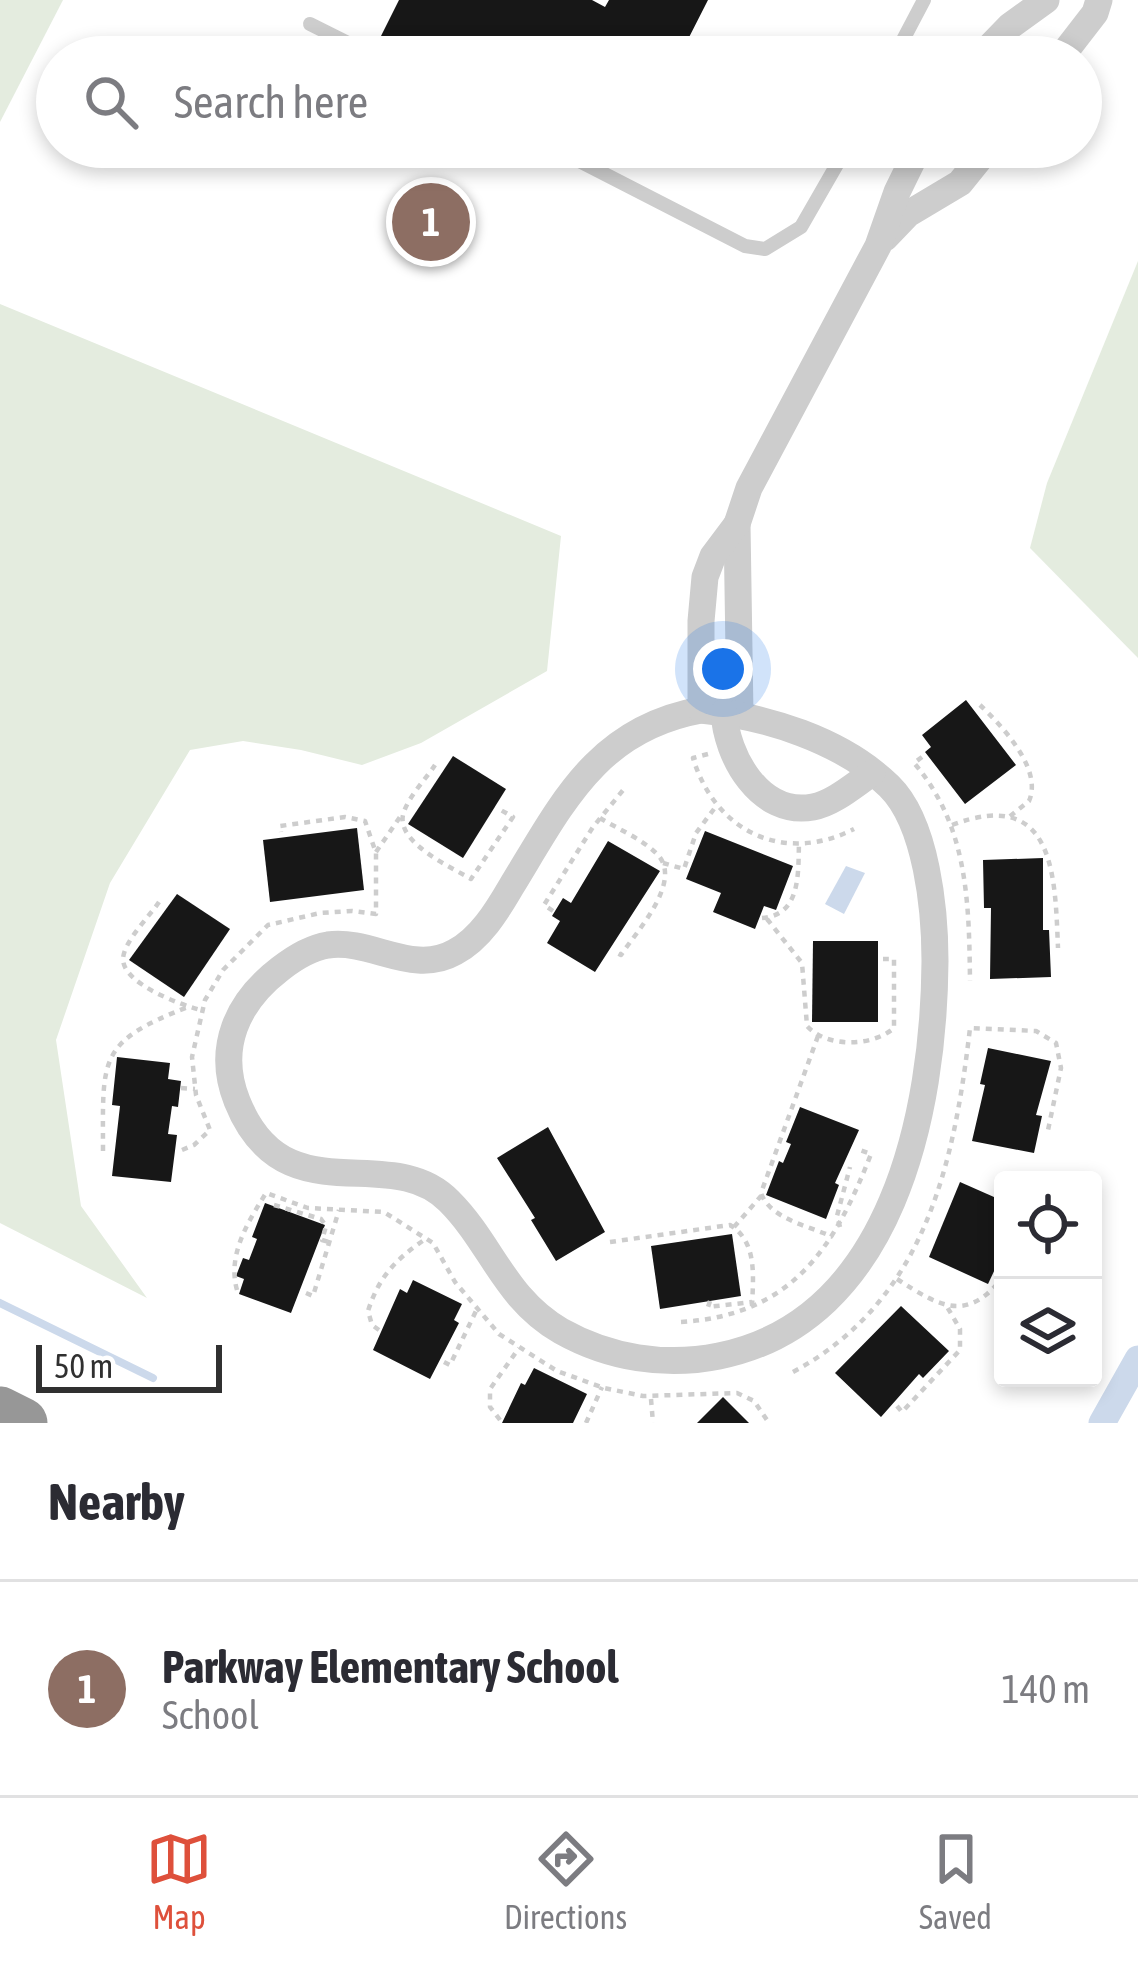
<!DOCTYPE html>
<html lang="en">
<head>
<meta charset="utf-8">
<style>
	body { margin:0; font-family:"Asap Condensed",sans-serif; background:#f2f2f3; color:#2b2b33 }
	.controls { position:absolute; right:36px; bottom:36px; display:grid; overflow:hidden; border-radius:12px; box-shadow:0 6px 18px #0003 }
	.controls button { width:108px; height:108px; display:grid; place-items:center; padding:0; border:0; border-bottom:3px solid #e1e1e2; background:#fff; color:#2b2b33; font:60px sans-serif }
	.scale { position:absolute; left:36px; bottom:30px; width:186px; box-sizing:border-box; padding-left:12px; border:6px solid #303030; border-top:0; font-size:33px; line-height:42px; white-space:nowrap; color:#303030; -webkit-text-stroke:9px #fff; paint-order:stroke }
	.you { position:absolute; left:723px; top:669px; width:42px; height:42px; margin:-30px; border:9px solid #fff; border-radius:50%; background:#1a73e8; box-shadow:0 0 0 18px #1a73e833 }
	.badge { display:grid; place-items:center; width:78px; height:78px; border-radius:50%; background:#de503b; color:#fff; font-size:39px; font-weight:700 }
	.pin { position:absolute; translate:-50% -50%; border:6px solid #fff; box-shadow:0 3px 12px #0006 }
	.list { margin:0; padding:0; list-style:none }
	h2 { display:flex; justify-content:space-between; align-items:center; height:156px; margin:0; padding:0 48px; font-size:51px }
	h2 small { font-size:39px; font-weight:400; color:#7c7c81 }
	.list li { display:grid; grid-template-columns:78px 1fr auto; gap:36px; align-items:center; box-sizing:border-box; height:216px; padding:0 48px; border-top:3px solid #e1e1e2 }
	.list b { display:block; font-size:45px; white-space:nowrap }
	.list p { margin:0; font-size:39px; white-space:nowrap; color:#7c7c81 }
	.list em { font-size:39px; font-style:normal; color:#7c7c81 }
	.icon { flex:none; width:66px; height:66px; fill:none; stroke:currentColor; stroke-width:2; stroke-linecap:round; stroke-linejoin:round }
	.map { position:relative; flex:none; width:1138px; height:1423px; overflow:hidden }
	.search { position:absolute; background:#fff; box-shadow:0 6px 18px #0003; left:36px; right:36px; top:36px; height:132px; display:flex; align-items:center; gap:30px; box-sizing:border-box; padding:0 42px; border-radius:66px; color:#7c7c81; font-size:45px }
	.sheet { height:372px; background:#fff }
	nav { display:flex; justify-content:space-around; align-items:center; box-sizing:border-box; height:168px; border-top:3px solid #e1e1e2; background:#fff; font-size:33px; color:#7c7c81 }
	nav a { display:grid; justify-items:center; gap:6px }
	nav .on { color:#de503b }
	.map>svg:first-child { display:block }
	.green { fill:#e4ecdf }
	.water { fill:#ccd9eb }
	.lines { fill:none; stroke-linecap:round; stroke-linejoin:round }
	.stream { stroke:#ccd9eb; stroke-width:8 }
	.canal { stroke:#ccd9eb; stroke-width:27 }
	.building { fill:#171717 }
	.path { stroke:#cdcdcd; stroke-width:4.5; stroke-dasharray:6 6; stroke-linecap:butt }
	.lane { stroke:#cdcdcd; stroke-width:14 }
	.street { stroke:#cdcdcd; stroke-width:27 }
	.highway { stroke:#979797; stroke-width:51 }
</style>
</head>
<body>
<div class="map">
<svg width="1138" height="1423" viewBox="0 0 1138 1423">
	<rect width="100%" height="100%" fill="#fff"/>
	<g class="green">
		<polygon points="0,0 63,0 0,122"/>
		<polygon points="1138,261 1138,658 1030,548 1047,483"/>
		<polygon points="0,304 561,536 547,671 421,743 362,765 301,750 243,741 190,750 110,883 56,1040 81,1206 147,1298 0,1223"/>
	</g>
	<polygon class="water" points="846,866 865,873 844,914 825,904"/>
	<g class="lines">
		<g class="stream">
			<polyline points="0,1303 153,1378"/>
			<polyline points="1131,1373 1138,1376"/>
		</g>
		<polyline class="canal" points="1102,1423 1138,1359"/>
	</g>
	<g class="building">
		<polygon points="399,0 592,0 605,7 609,0 708,0 679,57 545,57 523,46 493,41 485,57 437,57 403,39 381,36"/>
		<polygon points="966,700 1016,765 965,804 925,752 931,747 922,735"/>
		<polygon points="453,756 506,789 463,858 408,824"/>
		<polygon points="357,828 364,890 270,902 263,840"/>
		<polygon points="705,831 793,866 776,910 764,906 755,929 713,912 721,893 686,879"/>
		<polygon points="608,841 660,871 595,972 547,943 560,921 552,916 563,898 571,903"/>
		<polygon points="1043,858 1043,930 1049,930 1051,977 990,979 991,908 984,908 983,860"/>
		<polygon points="177,894 230,929 184,997 129,960"/>
		<polygon points="813,941 878,941 878,1022 812,1022"/>
		<polygon points="988,1048 1051,1061 1036,1115 1042,1116 1034,1153 972,1141 985,1085 980,1084"/>
		<polygon points="117,1057 170,1063 168,1079 181,1081 178,1107 172,1106 168,1134 177,1135 171,1182 112,1176 120,1106 112,1105"/>
		<polygon points="800,1107 859,1130 835,1183 839,1185 826,1219 766,1195 779,1161 783,1163 791,1144 786,1142"/>
		<polygon points="548,1127 605,1232 556,1261 531,1220 535,1218 497,1158"/>
		<polygon points="960,1182 1003,1201 1003,1252 988,1284 929,1257"/>
		<polygon points="265,1203 325,1225 291,1313 239,1294 244,1279 236,1276 243,1258 249,1260 257,1239 252,1237"/>
		<polygon points="732,1234 741,1296 660,1309 651,1246"/>
		<polygon points="413,1280 462,1304 454,1320 459,1323 430,1379 373,1350 400,1289 407,1293"/>
		<polygon points="901,1306 949,1351 923,1378 919,1374 881,1417 835,1373"/>
		<polygon points="534,1368 587,1394 573,1423 502,1423 521,1383 525,1385"/>
		<polygon points="723,1397 749,1423 697,1423"/>
	</g>
	<g class="lines">
		<g class="path">
			<path d="M980,705c22,21 63,64 49,96l-20,16"/>
			<path d="M708,754l-15,4c22,73 90,107 161,71"/>
			<path d="M922,757l-8,6c54,63 55,139 56,218"/>
			<path d="M435,765c-9,14 -28,33 -32,50 -6,28 48,52 68,64l42,-62 -14,-8"/>
			<path d="M600,818c18,11 42,21 57,36 27,27 -21,78 -36,101l-6,-3"/>
			<path d="M952,825c103,-39 103,51 106,123"/>
			<polyline points="376,852 400,817"/>
			<polyline points="663,863 684,869 696,833 714,809"/>
			<path d="M159,902c-10,15 -35,39 -36,57 0,25 58,46 78,51"/>
			<polyline points="553,911 544,905 593,827 624,789"/>
			<path d="M762,918c39,-3 36,-44 37,-75"/>
			<path d="M767,919l35,44 5,63c20,22 65,21 87,2v-69h-11"/>
			<path d="M818,1036l-57,157c9,26 48,33 72,44"/>
			<polyline points="181,1088 195,1089"/>
			<polyline points="182,1150 194,1145 210,1130 196,1095 192,1057 205,1000 223,970 268,925 320,913 352,911 376,914 376,853 365,821 345,817 280,826 281,832"/>
			<path d="M103,1151c0,-92 -6,-109 85,-144"/>
			<polyline points="274,1205 321,1219 326,1226 322,1240 329,1242"/>
			<polyline points="734,1227 761,1196"/>
			<polyline points="840,1227 837,1216 850,1167"/>
			<path d="M610,1242l120,-17c28,17 23,53 22,82"/>
			<path d="M897,1279c43,28 70,44 106,-2"/>
			<path d="M237,1290c-10,-35 11,-68 29,-97l42,15 76,4 49,31 22,39 44,52 58,37 47,17 39,8 94,-3 17,8 15,22"/>
			<polyline points="306,1293 313,1296 339,1210"/>
			<polyline points="710,1301 708,1307 752,1302"/>
			<path d="M681,1322c111,-7 153,-73 190,-168l-14,-5"/>
			<path d="M379,1330l-7,-5 -4,-14c11,-35 29,-53 59,-73"/>
			<polyline points="444,1362 450,1365 476,1311"/>
			<path d="M793,1372c132,-71 161,-207 177,-344l66,3 20,12 5,25 -14,67"/>
			<polyline points="651,1399 653,1423"/>
			<polyline points="897,1406 902,1412 960,1350 960,1329 946,1305"/>
			<polyline points="500,1420 490,1407 490,1389 519,1348"/>
			<polyline points="586,1423 602,1387"/>
		</g>
		<g class="lane">
			<polyline points="310,24 376,57"/>
			<polyline points="894,57 924,0"/>
			<polyline points="552,147 745,246 765,249 801,227 847,147"/>
		</g>
		<g class="street">
			<polyline points="980,57 1010,26 1046,0"/>
			<polyline points="1061,57 1095,13 1099,0"/>
			<polyline points="885,238 908,214 960,183 989,147"/>
			<polyline points="737,524 740,715"/>
			<path d="M701,710c64,6 141,30 188,76 38,37 46,125 46,175 -1,150 -42,360 -216,395 -54,11 -110,2 -158,-25 -57,-33 -69,-87 -112,-130 -60,-61 -165,18 -212,-100 -21,-53 0,-99 43,-132 14,-11 30,-21 48,-24 44,-6 85,31 127,7 25,-13 42,-41 56,-65 51,-83 85,-158 190,-177z"/>
			<polyline points="701,710 701,621 705,577 713,556 737,524 749,488 878,246 897,192 919,147"/>
			<path d="M724,712c2,44 36,105 89,95 21,-4 41,-22 59,-34"/>
		</g>
		<polyline class="highway" points="0,1412 22,1423"/>
	</g>
</svg>
<div class="controls">
<button><svg class="icon" aria-label="locate" viewBox="0 0 24 24"><circle cx="12" cy="12" r="6"/><path d="M12 2v4M12 18v4M2 12h4M18 12h4"/></svg></button>
<button><svg class="icon" aria-label="layers" viewBox="0 0 24 24"><path d="M12 4l9 5-9 5-9-5zM3 14l9 5 9-5"/></svg></button>
</div>
<div class="scale">50 m</div>
<div class="you"></div>
<div class="pin badge" style="left:431px;top:222px;background:#8d6e63">1</div>
<div class="search"><svg class="icon" aria-label="search" viewBox="0 0 24 24"><circle cx="10" cy="10" r="6"/><path d="M15 15l6 6"/></svg>Search here</div>
</div>
<section class="sheet">
<h2>Nearby<small></small></h2>
<ul class="list">
<li><span class="badge" style="background:#8d6e63">1</span><div><b>Parkway Elementary School</b><p>School</p></div><em>140 m</em></li>
</ul>
</section>
<nav>
<a class="on"><svg class="icon" aria-label="map" viewBox="0 0 24 24"><path d="M3 6l6-2 6 2 6-2v14l-6 2-6-2-6 2zM9 4v14M15 6v14"/></svg>Map</a>
<a><svg class="icon" aria-label="directions" viewBox="0 0 24 24"><path d="M12 3l9 9-9 9-9-9zM9 14v-3h6M13 9l2 2-2 2"/></svg>Directions</a>
<a><svg class="icon" aria-label="saved" viewBox="0 0 24 24"><path d="M7 4h10v16l-5-4-5 4z"/></svg>Saved</a>
</nav>
</body>
</html>
